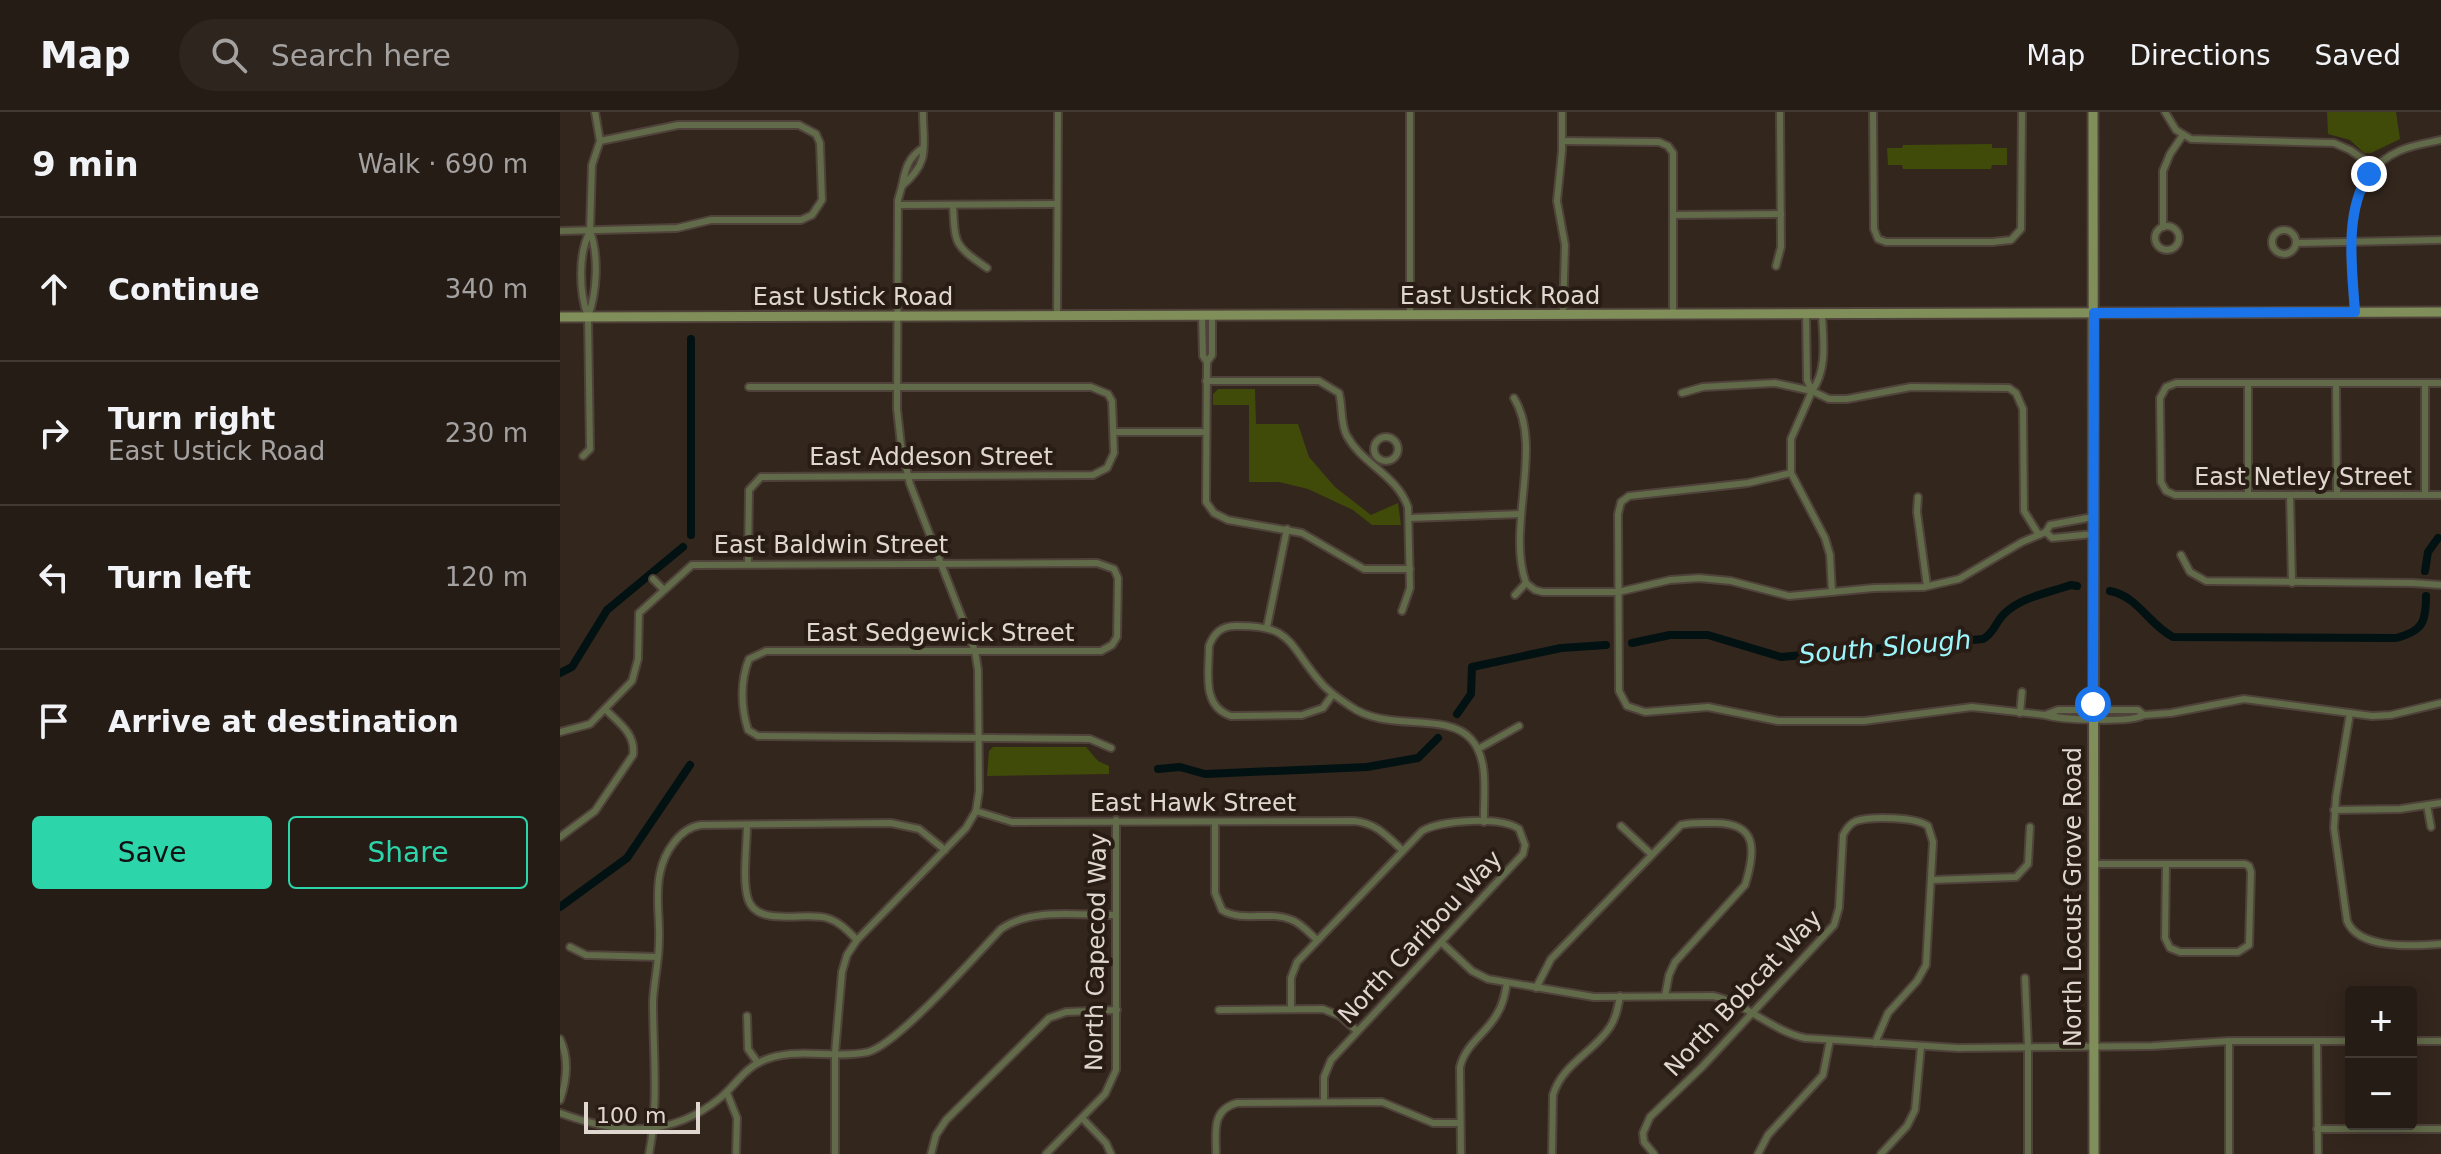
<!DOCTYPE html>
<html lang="en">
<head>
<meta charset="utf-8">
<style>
	body { margin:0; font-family:"DejaVu Sans",sans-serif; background:#2e251f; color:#f1f3f6 }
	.controls { position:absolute; right:24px; bottom:24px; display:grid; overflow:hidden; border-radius:8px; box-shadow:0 4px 20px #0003 }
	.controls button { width:72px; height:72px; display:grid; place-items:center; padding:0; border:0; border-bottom:2px solid #423a35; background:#261c16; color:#f1f3f6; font:40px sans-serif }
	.scale { position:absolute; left:24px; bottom:20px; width:116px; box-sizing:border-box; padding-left:8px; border:4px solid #e0d7d1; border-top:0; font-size:22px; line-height:28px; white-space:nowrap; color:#e0d7d1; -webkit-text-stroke:6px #291c14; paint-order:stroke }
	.stop { position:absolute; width:24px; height:24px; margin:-18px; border:6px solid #1a73e8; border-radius:50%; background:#fff }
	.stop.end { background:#1a73e8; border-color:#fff; box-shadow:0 2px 8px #0008 }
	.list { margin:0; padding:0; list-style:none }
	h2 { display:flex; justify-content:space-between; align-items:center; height:104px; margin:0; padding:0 32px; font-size:34px }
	h2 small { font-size:26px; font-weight:400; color:#a4a1a1 }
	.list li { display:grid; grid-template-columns:52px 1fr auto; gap:24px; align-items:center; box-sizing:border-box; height:144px; padding:0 32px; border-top:2px solid #423a35 }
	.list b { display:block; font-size:30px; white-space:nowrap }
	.list p { margin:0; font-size:26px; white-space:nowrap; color:#a4a1a1 }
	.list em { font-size:26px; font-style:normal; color:#a4a1a1 }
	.actions { display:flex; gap:16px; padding:24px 32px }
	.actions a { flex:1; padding:18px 0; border:2px solid #2dd5ab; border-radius:8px; text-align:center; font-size:28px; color:#2dd5ab }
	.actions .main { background:#2dd5ab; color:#111 }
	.icon { flex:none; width:44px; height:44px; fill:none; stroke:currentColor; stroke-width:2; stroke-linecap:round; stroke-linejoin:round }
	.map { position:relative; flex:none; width:1881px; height:1042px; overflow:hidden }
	header { display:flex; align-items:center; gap:48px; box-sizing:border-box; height:112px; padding:0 40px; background:#261c16; border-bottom:2px solid #423a35 }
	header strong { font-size:38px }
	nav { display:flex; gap:44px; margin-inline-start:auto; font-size:28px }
	.search { width:560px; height:72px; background:#2e251f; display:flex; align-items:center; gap:20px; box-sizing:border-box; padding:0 28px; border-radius:44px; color:#a4a1a1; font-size:30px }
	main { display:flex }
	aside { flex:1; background:#261c16 }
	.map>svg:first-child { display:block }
	.green { fill:#404a09 }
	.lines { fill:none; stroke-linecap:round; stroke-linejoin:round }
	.canal { stroke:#021112; stroke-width:8 }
	.minor-casing { stroke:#4f423a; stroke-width:10 }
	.secondary-casing { stroke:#4f423a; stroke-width:13 }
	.minor { stroke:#616a49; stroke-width:6 }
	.secondary { stroke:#808f59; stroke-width:9 }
	.route { stroke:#1a73e8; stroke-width:10 }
	.labels { text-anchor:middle; stroke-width:8; stroke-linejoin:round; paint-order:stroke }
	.street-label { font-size:24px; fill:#e0d7d1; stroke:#291c14 }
	.water-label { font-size:26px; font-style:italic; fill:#9bf6fc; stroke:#291c14 }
</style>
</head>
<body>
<header>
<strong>Map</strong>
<div class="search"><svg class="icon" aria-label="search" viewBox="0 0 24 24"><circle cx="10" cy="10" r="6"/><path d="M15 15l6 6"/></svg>Search here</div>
<nav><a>Map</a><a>Directions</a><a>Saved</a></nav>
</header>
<main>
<aside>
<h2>9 min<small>Walk · 690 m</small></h2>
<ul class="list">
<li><svg class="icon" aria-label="ahead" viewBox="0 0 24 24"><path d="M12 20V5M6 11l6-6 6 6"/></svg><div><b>Continue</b></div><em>340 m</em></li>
<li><svg class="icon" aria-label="right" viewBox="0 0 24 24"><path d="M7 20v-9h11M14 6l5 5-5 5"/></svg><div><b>Turn right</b><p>East Ustick Road</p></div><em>230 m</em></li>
<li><svg class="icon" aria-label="left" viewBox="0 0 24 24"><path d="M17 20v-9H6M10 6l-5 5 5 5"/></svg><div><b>Turn left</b></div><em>120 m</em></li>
<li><svg class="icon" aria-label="arrive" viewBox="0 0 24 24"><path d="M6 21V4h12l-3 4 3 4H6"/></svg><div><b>Arrive at destination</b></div></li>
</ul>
<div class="actions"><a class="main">Save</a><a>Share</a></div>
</aside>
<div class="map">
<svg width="1881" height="1042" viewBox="0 0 1881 1042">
	<rect width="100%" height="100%" fill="#33261d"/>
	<g class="green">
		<polygon points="1767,0 1836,0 1840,27 1811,41 1804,41 1790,28 1768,22"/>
		<polygon points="1432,32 1432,36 1447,36 1447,53 1432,53 1431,57 1343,57 1342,53 1328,53 1327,36 1342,36 1343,33"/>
		<polygon points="658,277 695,277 696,312 738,312 749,345 775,375 811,403 838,391 841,413 812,413 793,398 748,377 719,370 689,370 689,293 653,293 653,282"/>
		<polygon points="433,635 526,635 538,649 549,654 549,662 427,664 429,639"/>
	</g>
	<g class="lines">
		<g class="canal">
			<polyline points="131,423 131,227"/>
			<polyline points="1865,459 1868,440 1878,426"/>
			<path d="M1550,479c29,6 38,33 63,46l223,1c27,-7 30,-16 30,-42"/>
			<path d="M1072,531l38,-8h38l73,22 202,-18c11,-6 12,-16 21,-25 17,-17 44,-21 67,-29l6,1"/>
			<polyline points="0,561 12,555 47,498 123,435"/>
			<polyline points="897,602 911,582 912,555 1001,536 1046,533"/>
			<polyline points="598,657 620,655 645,662 807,655 858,646 878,626"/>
			<polyline points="0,795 67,746 130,653"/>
		</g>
		<g class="minor-casing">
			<g id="minor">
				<polyline points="850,0 850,204"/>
				<polyline points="1002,0 1002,39 997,89 1005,133 1003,203"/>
				<polyline points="1313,0 1314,117 1318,127 1326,130 1432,130 1451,128 1461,117 1462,0"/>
				<polyline points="1605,0 1616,18 1631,27 1774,31 1790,38 1815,55"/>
				<polyline points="1002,29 1099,30 1108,34 1113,41 1113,203"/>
				<path d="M363,36c-15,9 -18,22 -21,38 29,-25 21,-38 21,-74"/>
				<polyline points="338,93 497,92"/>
				<path d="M393,93c2,40 1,40 34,63"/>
				<polyline points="1113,103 1221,102"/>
				<circle cx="1607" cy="126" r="12"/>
				<polyline points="1603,115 1603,59 1610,42 1623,23"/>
				<circle cx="1724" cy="130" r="12"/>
				<polyline points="0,119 117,116 151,108 241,108 252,103 262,88 260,31 256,22 239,13 118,13 40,29"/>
				<polyline points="30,119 32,53 40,29 35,0"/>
				<polyline points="1736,131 1881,128"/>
				<polyline points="1216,154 1221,135 1220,0"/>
				<path d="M1795,200c-4,-54 -17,-134 44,-161 13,-6 28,-8 42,-11"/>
				<path d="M1246,202l1,66 5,11c16,-22 11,-52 10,-77"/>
				<polyline points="642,204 643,244 647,250 652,243 652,204"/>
				<polyline points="497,205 498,0"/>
				<polyline points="647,250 646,390 654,401 668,408 742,421 804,457 850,457"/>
				<path d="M646,269h113l20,12c4,14 1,31 8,43 16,29 49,38 61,71l2,81 -8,23"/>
				<polyline points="1688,271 1688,383"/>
				<polyline points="1776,271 1777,383"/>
				<polyline points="1865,271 1865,383"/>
				<polyline points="1881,271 1616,271 1606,275 1600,286 1601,370 1606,379 1615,383 1881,383"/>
				<polyline points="1252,279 1231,327 1231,361 1265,426 1270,443 1272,480"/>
				<polyline points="1122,281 1143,275 1215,271 1252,279 1269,287 1287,287 1351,275 1449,276 1456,281 1463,297 1464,399 1479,423"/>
				<path d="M954,286c30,48 -8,130 12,185"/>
				<polyline points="554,320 646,320"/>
				<circle cx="826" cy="337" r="12"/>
				<path d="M23,344l7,-7 -2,-132c-9,-25 -10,-63 2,-86 9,25 7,61 -2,86"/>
				<polyline points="1231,361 1188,371 1069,384 1061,390 1058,402 1059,579 1067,594 1085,600 1148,595 1218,609 1304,609 1412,595 1485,603"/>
				<polyline points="1730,383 1732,471"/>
				<polyline points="1358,385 1357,400 1367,474"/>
				<polyline points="1533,405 1490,413 1486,420 1492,426 1533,422"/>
				<polyline points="850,406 961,402"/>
				<polyline points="1621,443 1630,460 1646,469 1853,471 1881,473"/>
				<polyline points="188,451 189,378 201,365 533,363 547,356 554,341 552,289 548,282 531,275 189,275"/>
				<polyline points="93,467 103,477"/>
				<polyline points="966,471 975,478 983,480 1058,480 1110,468 1139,466 1171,469 1229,484 1314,476 1364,475 1399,467 1462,430 1486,420"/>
				<polyline points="955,483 966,471"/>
				<polyline points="707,515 727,417"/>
				<path d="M773,582l-10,14 -21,7 -71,1c-30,-10 -22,-44 -22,-70 5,-13 12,-20 27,-20 54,-1 51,15 81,52 9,12 21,20 33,28 37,27 96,5 121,33 19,21 12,57 13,83"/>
				<path d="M1498,598h80l6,5c-13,8 -82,5 -99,0z"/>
				<polyline points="1460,601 1462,580"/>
				<path d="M1790,601l-14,84 -2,31 13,93c12,29 67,25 94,23"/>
				<polyline points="1584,603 1611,601 1684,587 1812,604 1831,603 1881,591"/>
				<path d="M0,620l30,-8 42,-43 6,-22 1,-46 53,-48 405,-2 17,6 4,9 -1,59 -5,8 -11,6h-335l-17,8c-9,22 -8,49 -1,71l10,6 332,3 21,9"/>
				<polyline points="918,637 959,614"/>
				<polyline points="1867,693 1871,715"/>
				<polyline points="1774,698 1840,697 1881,691"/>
				<path d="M416,699l36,11 342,-1c22,2 33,15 48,29"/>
				<path d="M655,711v70l7,17c21,13 47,0 70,10 10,4 17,13 25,20"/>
				<path d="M187,713c0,20 -5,56 1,74 9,29 57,12 79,19 13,4 21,13 30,22"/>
				<polyline points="1061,714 1091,742"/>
				<path d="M0,725l35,-26 38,-56c3,-21 -14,-32 -28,-46"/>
				<polyline points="1534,752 1685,752 1689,754 1691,760 1689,833 1678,840 1620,840 1610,836 1605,826 1606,752"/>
				<polyline points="1372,768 1456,765 1468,752 1470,715"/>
				<path d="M881,830l31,29 16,8 106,18 119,-1c33,7 59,35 92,42l153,10 194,-2 77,-5h122"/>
				<polyline points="10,835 26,843 98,845"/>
				<polyline points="1465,866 1468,935 1468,1042"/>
				<path d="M976,876l15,-29 130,-134c11,-3 21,-2 32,-2 45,-1 43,27 32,62l-70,77 -6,13 -4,21"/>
				<path d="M731,897v-31l6,-16 125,-131c19,-11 78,-15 97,-2l6,16 -2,9 -192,206 -7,17v25"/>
				<polyline points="659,898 763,897 780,904 797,919"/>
				<polyline points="187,904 188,937 198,951"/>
				<polyline points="1669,929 1669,1042"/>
				<polyline points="1757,929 1758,1042"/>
				<polyline points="1851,929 1881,929"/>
				<polyline points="167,981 177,1006 176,1042"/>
				<path d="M0,988c7,-20 9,-42 0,-61"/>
				<path d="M0,1001c57,21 110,26 160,-15 14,-11 24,-29 40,-36 34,-17 73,-2 108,-10 30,-8 108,-97 133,-123 31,-22 80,-13 115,-14"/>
				<polyline points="522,1006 546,1031 551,1042"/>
				<polyline points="1757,1017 1881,1017"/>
				<path d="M89,1042c10,-50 4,-102 4,-153 1,-20 6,-40 6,-61 1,-21 -4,-45 1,-67 4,-20 19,-45 41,-48l190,-2 28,6 26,21"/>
				<polyline points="275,1042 275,941 282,860 287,843 297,828 406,716 416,699 419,679 418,558 415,539 350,372 341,333 337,297 338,88 342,74"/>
				<polyline points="371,1042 376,1023 386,1008 489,906 506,900 557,898"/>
				<polyline points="486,1042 545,982 556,958 556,708"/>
				<path d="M656,1042c0,-22 -5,-44 21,-51l145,-1 51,21h27"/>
				<path d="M901,1042l-1,-87c6,-24 26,-33 37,-53 6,-9 8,-20 10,-31"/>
				<path d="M992,1042l1,-59c9,-31 41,-43 57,-68 6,-9 8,-20 10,-31"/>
				<path d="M1094,1042l-10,-12 -1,-9 7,-16 52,-50 132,-142 5,-17 4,-73c3,-6 6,-11 13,-14 16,-5 60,-4 72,5l5,16 -7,123 -9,16 -29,32 -13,30"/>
				<polyline points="1198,1042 1208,1023 1263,963 1270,928"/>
				<polyline points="1321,1042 1347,1014 1355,998 1361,934"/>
			</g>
		</g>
		<g class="secondary-casing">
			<g id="secondary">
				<polyline points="1533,0 1534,1042"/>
				<polyline points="0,205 1881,200"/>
			</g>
		</g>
		<use href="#minor" class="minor"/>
		<use href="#secondary" class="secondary"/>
	</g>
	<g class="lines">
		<path class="route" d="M1533,592l1,-391 261,-1c-3,-44 -11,-100 14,-138"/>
	</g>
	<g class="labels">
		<g class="street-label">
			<text x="940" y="192">East Ustick Road</text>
			<text x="293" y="193">East Ustick Road</text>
			<text x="371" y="353">East Addeson Street</text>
			<text x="1743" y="373">East Netley Street</text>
			<text x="271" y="441">East Baldwin Street</text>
			<text x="380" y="529">East Sedgewick Street</text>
			<text x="633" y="699">East Hawk Street</text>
			<text transform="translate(1513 785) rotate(-90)" y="8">North Locust Grove Road</text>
			<text transform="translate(860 825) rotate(-47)" y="8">North Caribou Way</text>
			<text transform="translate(536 840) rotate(-89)" y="8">North Capecod Way</text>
			<text transform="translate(1183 881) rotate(-47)" y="8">North Bobcat Way</text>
		</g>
		<g class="water-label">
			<text transform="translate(1325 535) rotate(-5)" y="9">South Slough</text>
		</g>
	</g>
</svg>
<div class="controls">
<button>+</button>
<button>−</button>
</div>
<div class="scale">100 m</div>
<div class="stop" style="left:1533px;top:592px"></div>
<div class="stop end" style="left:1809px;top:62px"></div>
</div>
</main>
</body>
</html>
